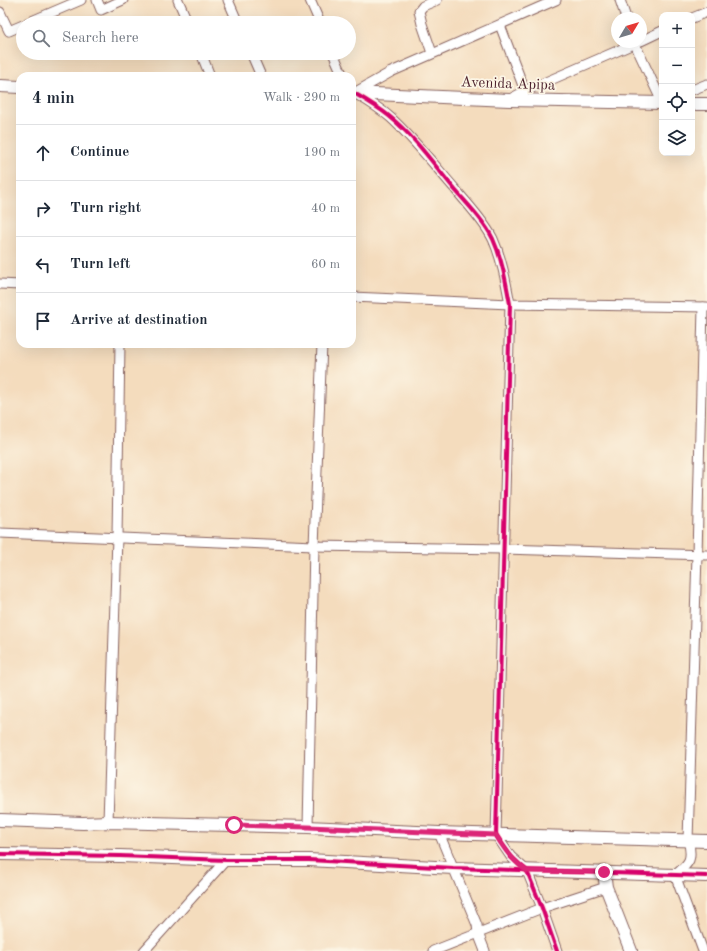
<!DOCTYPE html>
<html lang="en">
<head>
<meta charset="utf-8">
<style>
	body { margin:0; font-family:"Old Standard TT",serif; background:#f6f6f7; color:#1f2937 }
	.controls { position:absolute; right:12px; top:12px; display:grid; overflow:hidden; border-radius:8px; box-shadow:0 4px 16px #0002 }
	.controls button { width:36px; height:36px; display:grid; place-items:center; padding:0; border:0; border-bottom:1px solid #e0e1e3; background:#fff; color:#1f2937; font:20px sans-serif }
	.compass { position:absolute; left:611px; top:12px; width:36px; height:36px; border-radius:50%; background:#fff; box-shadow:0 4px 16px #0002; rotate:52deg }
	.stop { position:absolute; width:12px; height:12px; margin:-9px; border:3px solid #db2777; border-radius:50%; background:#fff }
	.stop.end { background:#db2777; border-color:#fff; box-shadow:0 1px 4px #0008 }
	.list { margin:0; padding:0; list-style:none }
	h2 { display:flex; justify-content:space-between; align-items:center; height:52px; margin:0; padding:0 16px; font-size:17px }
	h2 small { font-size:13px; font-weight:400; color:#747a83 }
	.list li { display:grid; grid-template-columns:26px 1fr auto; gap:12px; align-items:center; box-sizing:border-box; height:56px; padding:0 16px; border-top:1px solid #e0e1e3 }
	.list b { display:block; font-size:15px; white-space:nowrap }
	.list em { font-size:13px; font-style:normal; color:#747a83 }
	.icon { flex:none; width:22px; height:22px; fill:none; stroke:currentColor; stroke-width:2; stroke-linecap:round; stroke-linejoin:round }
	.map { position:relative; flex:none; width:707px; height:951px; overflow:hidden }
	.search { position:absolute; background:#fff; box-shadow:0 4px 16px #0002; left:16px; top:16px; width:340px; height:44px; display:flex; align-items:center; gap:10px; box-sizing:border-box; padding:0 14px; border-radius:22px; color:#747a83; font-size:15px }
	.panel { position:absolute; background:#fff; box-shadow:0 4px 16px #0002; left:16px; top:72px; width:340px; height:276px; border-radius:12px }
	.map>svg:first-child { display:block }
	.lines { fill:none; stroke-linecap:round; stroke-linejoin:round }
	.minor-casing { stroke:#86615e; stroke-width:11 }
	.tertiary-casing { stroke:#86615e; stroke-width:14 }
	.minor { stroke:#fff; stroke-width:9 }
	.tertiary { stroke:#fff; stroke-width:12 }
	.cycleway-casing { stroke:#fcf5e5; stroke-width:6 }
	.cycleway { stroke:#d6006c; stroke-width:4 }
	.route { stroke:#db2777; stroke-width:5 }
	.labels { text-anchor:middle; stroke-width:3.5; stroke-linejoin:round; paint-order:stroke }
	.street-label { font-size:15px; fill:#4a1f2b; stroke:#fcf5e5 }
</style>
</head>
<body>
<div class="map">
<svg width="707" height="951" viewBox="0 0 707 951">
	<rect width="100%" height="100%" fill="#fcf5e5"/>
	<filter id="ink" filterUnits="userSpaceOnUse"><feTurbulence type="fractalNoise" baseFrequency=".025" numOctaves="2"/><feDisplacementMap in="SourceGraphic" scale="8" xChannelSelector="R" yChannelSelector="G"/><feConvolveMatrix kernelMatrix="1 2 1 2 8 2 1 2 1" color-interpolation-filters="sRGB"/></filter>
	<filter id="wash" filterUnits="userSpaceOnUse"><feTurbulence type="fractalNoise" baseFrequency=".012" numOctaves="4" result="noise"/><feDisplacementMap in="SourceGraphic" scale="16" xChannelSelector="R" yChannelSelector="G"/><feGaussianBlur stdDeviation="0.9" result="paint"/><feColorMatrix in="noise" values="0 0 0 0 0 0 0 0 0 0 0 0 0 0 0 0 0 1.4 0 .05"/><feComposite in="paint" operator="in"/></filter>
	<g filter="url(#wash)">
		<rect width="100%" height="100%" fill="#f4dcbd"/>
	</g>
	<g filter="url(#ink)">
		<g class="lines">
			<g class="minor-casing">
				<g id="minor">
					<polyline points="97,0 101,10 123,0"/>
					<polyline points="178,0 188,23"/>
					<polyline points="228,0 238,23"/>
					<polyline points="310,0 320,23"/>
					<polyline points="620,0 626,18"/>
					<polyline points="0,12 9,31 23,25"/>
					<polyline points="692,18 707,12"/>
					<polyline points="27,23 81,0"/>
					<polyline points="500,25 525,91"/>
					<polyline points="641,41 662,31"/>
					<polyline points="634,42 662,102"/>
					<polyline points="201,53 210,76"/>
					<polyline points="251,53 261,76"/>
					<polyline points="333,53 343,76"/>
					<polyline points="432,53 422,24 419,11 423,6 437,0"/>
					<polyline points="692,90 707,84"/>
					<polyline points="354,93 391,72 556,0"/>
					<path d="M356,94c12,7 24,14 35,24 24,22 44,48 65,72 13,16 28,31 37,49 9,20 13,43 17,65l-14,531 15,22 16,14 15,37 15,43"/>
					<polyline points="510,99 525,91 638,42"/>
					<polyline points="0,284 20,285"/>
					<polyline points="352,297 510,304 707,307"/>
					<path d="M703,307l-6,248 -9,285c5,19 2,23 -13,35l28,76"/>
					<polyline points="0,533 314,546 503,549 707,555"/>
					<polyline points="108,822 117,537 120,344"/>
					<polyline points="308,827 314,546 322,344"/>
					<polyline points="439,833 477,925 478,933 485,951"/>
					<polyline points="144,951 226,860"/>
					<polyline points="433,951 542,908 606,887"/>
				</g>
			</g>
			<g class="tertiary-casing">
				<g id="tertiary">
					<polyline points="0,86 20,87"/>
					<polyline points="352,93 509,100 662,103"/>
					<polyline points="692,104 707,104"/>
					<polyline points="0,820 83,823 108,822 308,827 439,833 707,841"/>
					<polyline points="0,854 120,856 226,860 309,860 453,868 707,876"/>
					<polyline points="604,872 606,887 631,951"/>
				</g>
			</g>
			<use href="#minor" class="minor"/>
			<use href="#tertiary" class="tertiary"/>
			<g class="cycleway-casing">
				<g id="cycleway">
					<path d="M352,90l2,3c12,7 24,14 35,23 26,21 46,50 67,75 13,15 28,30 37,48 9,20 13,43 17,65l-14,531 15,22 16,14 15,37 15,43"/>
					<polyline points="0,854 120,856 226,860 309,860 453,868 707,876"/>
				</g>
			</g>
			<use href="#cycleway" class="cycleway"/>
		</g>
	</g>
	<g class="lines" filter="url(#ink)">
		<path class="route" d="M234,825l74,2 188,8c8,14 17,26 31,36l77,1"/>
	</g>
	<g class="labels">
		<g class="street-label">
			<text transform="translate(508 83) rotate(2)" y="5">Avenida Apipa</text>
		</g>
	</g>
</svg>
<div class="controls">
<button>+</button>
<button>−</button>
<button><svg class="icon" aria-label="locate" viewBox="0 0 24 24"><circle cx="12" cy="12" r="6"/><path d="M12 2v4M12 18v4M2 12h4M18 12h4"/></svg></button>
<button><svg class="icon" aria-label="layers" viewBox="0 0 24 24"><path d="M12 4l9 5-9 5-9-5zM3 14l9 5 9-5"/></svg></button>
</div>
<svg class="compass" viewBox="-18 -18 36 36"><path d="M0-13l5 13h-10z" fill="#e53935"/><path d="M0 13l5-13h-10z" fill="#747a83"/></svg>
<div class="stop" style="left:234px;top:825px"></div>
<div class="stop end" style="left:604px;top:872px"></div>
<div class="search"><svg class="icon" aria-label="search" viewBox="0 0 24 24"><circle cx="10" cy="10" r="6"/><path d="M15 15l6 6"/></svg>Search here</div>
<section class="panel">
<h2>4 min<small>Walk · 290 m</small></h2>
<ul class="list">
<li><svg class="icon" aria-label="ahead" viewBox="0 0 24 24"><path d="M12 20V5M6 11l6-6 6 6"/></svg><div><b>Continue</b></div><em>190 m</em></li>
<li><svg class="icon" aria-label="right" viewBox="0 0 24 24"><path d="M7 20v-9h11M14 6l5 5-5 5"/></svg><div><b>Turn right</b></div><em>40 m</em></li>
<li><svg class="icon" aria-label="left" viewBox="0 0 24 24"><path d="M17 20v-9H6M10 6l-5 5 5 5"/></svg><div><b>Turn left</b></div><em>60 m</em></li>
<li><svg class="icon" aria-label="arrive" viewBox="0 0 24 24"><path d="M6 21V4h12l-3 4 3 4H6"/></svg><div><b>Arrive at destination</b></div></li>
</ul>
</section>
</div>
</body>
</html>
